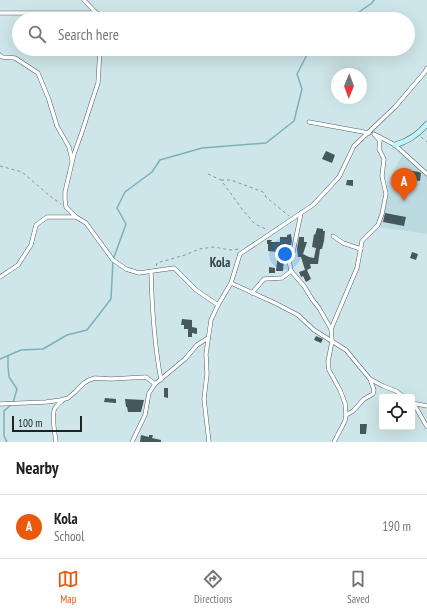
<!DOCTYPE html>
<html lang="en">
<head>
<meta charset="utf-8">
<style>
	body { margin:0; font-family:"PT Sans Narrow",sans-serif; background:#f6f6f6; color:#202124 }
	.controls { position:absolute; right:12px; bottom:12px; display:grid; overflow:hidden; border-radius:4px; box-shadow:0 4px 16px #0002 }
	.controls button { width:36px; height:36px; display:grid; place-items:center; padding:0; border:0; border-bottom:1px solid #e0e0e0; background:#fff; color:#202124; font:20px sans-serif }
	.compass { position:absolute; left:331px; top:68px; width:36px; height:36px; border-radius:50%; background:#fff; box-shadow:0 4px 16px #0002; rotate:181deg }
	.scale { position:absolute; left:12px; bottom:10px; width:70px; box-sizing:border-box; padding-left:4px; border:2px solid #1c2426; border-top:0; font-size:11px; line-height:14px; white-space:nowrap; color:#1c2426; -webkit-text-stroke:3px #cee6e9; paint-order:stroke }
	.you { position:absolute; left:285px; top:254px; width:14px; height:14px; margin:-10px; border:3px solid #fff; border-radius:50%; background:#1a73e8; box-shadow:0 0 0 6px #1a73e833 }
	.badge { display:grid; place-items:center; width:26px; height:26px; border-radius:50%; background:#ea580c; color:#fff; font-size:13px; font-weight:700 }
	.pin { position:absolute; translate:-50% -33px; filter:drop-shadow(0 1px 2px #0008) }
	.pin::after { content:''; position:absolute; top:21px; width:14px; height:12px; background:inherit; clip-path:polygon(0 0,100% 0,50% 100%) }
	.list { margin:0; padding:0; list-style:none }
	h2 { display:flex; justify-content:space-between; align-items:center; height:52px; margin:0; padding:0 16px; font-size:17px }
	h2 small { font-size:13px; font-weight:400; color:#757577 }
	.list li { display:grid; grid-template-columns:26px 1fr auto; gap:12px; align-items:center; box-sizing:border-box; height:64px; padding:0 16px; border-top:1px solid #e0e0e0 }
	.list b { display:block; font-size:15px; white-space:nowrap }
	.list p { margin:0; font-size:13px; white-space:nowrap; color:#757577 }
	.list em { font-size:13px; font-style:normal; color:#757577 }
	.icon { flex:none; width:22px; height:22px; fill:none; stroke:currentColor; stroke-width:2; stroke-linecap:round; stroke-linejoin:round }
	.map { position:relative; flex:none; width:427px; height:442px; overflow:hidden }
	.search { position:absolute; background:#fff; box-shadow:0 4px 16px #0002; left:12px; right:12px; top:12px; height:44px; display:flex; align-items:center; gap:10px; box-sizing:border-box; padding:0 14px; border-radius:22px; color:#757577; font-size:15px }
	.sheet { height:116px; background:#fff }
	nav { display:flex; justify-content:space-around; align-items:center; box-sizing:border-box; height:56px; border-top:1px solid #e0e0e0; background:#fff; font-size:11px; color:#757577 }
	nav a { display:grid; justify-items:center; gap:2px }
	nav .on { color:#ea580c }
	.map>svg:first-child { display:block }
	.built { fill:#bcdbe1 }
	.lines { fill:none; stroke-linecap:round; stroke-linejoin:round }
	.stream { stroke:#7cb1b9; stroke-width:1.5 }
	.building { fill:#45595c }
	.street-casing { stroke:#4f6467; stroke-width:4.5 }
	.secondary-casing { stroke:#4f6467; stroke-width:6 }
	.path { stroke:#859699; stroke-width:1; stroke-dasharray:3 3; stroke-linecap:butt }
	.street { stroke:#fff; stroke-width:3.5 }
	.secondary { stroke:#c0f4fb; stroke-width:5 }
	.labels { text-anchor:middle; stroke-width:4; stroke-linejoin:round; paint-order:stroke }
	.quarter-label { font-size:13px; font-weight:bold; fill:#304447; stroke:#cee6e9 }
</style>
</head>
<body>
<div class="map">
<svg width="427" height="442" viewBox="0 0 427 442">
	<rect width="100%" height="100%" fill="#cee6e9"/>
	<polygon class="built" points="403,154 427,176 427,234 379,227 387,183"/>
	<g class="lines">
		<g class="stream">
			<polyline points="349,19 372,3 374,0"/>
			<polyline points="0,359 21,350 43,349 67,335 87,330 111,299 113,260 126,224 117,208 125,192 152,172 160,160 202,148 266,143 294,121 302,89 297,74 310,49"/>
			<polyline points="7,442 4,436 4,411 13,403 17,389 9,377 8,366 8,356"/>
		</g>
	</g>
	<g class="building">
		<polygon points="326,151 335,155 332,163 322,159"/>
		<polygon points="401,169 419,172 421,173 420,181 400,178"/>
		<polygon points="347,180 353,180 353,186 346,185"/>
		<polygon points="385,213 406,217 404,226 383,222"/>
		<polygon points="317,228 323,229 323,231 325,231 324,241 322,249 320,249 318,264 310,264 311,268 307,270 311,279 306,282 303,276 301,277 299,272 305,270 301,257 298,257 297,249 299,237 304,237 304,242 307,242 303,254 309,257 314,258 316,248 312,247 314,234 315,235"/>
		<polygon points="291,234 292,241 291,245 289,245 289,251 285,254 285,258 284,258 283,271 276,271 278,252 268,251 268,244 267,244 267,240 272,240 271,242 280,242 280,237 287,237 287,235"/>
		<polygon points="412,252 418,254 416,260 410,258"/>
		<polygon points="269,267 275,268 275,273 269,273"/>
		<polygon points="182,319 192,320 192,327 197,328 197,334 192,333 192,337 188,337 188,329 184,329 184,325 181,325"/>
		<polygon points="316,336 323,339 321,343 314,340"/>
		<polygon points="164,388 168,388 168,398 164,397"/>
		<polygon points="105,398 116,399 116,403 104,402"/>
		<polygon points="125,399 144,400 141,412 128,412 127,407 126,407"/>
		<polygon points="360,424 367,424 366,434 360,434"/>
		<polygon points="141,435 149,437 149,435 153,435 152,438 161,440 161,442 140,442"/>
	</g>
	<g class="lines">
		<g class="street-casing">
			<g id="street">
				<polyline points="84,0 100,17 100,19"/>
				<polyline points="0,13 97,13"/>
				<polyline points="0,55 2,57 15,58 38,73 49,100 57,126 69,147 72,160"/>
				<polyline points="309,122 369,133"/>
				<polyline points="376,135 395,145 427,174"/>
				<polyline points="76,217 66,207 65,199 65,192 74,154 82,132 92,101 98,83 100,49"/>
				<polyline points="333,236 343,243 361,249"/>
				<polyline points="291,271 304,286 312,299 319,308 331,329 332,341 328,362 329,370 340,390 345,403 346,415 345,421 334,442"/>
				<path d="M151,272c1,37 3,71 10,108"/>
				<polyline points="0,277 18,265 31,245 36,225 47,217 76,217 86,223 113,260 126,269 139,273 174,268 196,290 218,305"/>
				<polyline points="231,283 275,303 298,315 314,330 346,350 370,379 383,386 396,391 404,397"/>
				<polyline points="252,293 264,279 282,278 291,271 288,255 293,252 301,213"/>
				<polyline points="331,329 357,268 362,241 378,225 382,214 386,194 382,176 384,159 379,149 380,141 374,134"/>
				<polyline points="412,403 427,406"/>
				<polyline points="0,404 46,402 61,400 68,398 75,392 84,383 89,380 95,378 111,379 146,377 155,384"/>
				<polyline points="414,404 427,427"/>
				<polyline points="346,415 353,411 364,399 373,394 374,390 370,379"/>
				<path d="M56,442c-1,-9 -5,-27 -1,-34 2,-3 4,-5 7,-7"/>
				<polyline points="132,442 145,415 149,393 155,384 185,359 197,345 208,338"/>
				<polyline points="209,442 204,399 207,374 206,354 211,320 218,305 231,283 240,254 313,205 339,177 354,146 395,107 425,72 427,68"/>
			</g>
		</g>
		<g class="secondary-casing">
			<path id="secondary" d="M395,145c14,-4 23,-10 32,-21"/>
		</g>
		<g class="path">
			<polyline points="421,137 427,142"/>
			<polyline points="0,166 22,172 50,196 61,204"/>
			<polyline points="208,174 221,180 242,209 255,224 268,230"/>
			<polyline points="221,180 231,180 263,192 266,197 289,216"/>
			<polyline points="156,266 157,263 185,255 199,249 214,247 230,250 240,249"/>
		</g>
		<use href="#street" class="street"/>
		<use href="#secondary" class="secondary"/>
	</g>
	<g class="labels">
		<g class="quarter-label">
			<text x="220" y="267">Kola</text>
		</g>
	</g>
</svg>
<div class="controls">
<button><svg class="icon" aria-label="locate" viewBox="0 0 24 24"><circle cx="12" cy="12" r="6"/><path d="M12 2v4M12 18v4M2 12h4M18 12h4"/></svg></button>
</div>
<svg class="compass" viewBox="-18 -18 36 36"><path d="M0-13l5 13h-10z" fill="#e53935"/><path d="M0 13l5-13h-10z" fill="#757577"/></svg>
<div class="scale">100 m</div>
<div class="you"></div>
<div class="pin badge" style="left:404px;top:201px">A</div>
<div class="search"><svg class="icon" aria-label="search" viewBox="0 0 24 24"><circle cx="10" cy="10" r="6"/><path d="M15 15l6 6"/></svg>Search here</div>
</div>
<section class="sheet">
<h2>Nearby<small></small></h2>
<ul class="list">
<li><span class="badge">A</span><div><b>Kola</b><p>School</p></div><em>190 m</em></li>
</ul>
</section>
<nav>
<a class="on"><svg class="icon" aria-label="map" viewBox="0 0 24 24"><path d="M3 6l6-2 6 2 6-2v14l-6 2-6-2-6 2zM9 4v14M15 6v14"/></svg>Map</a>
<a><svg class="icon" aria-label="directions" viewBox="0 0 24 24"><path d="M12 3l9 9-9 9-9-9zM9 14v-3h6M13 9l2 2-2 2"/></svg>Directions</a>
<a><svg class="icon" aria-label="saved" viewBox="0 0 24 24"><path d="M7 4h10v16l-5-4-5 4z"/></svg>Saved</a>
</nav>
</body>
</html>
